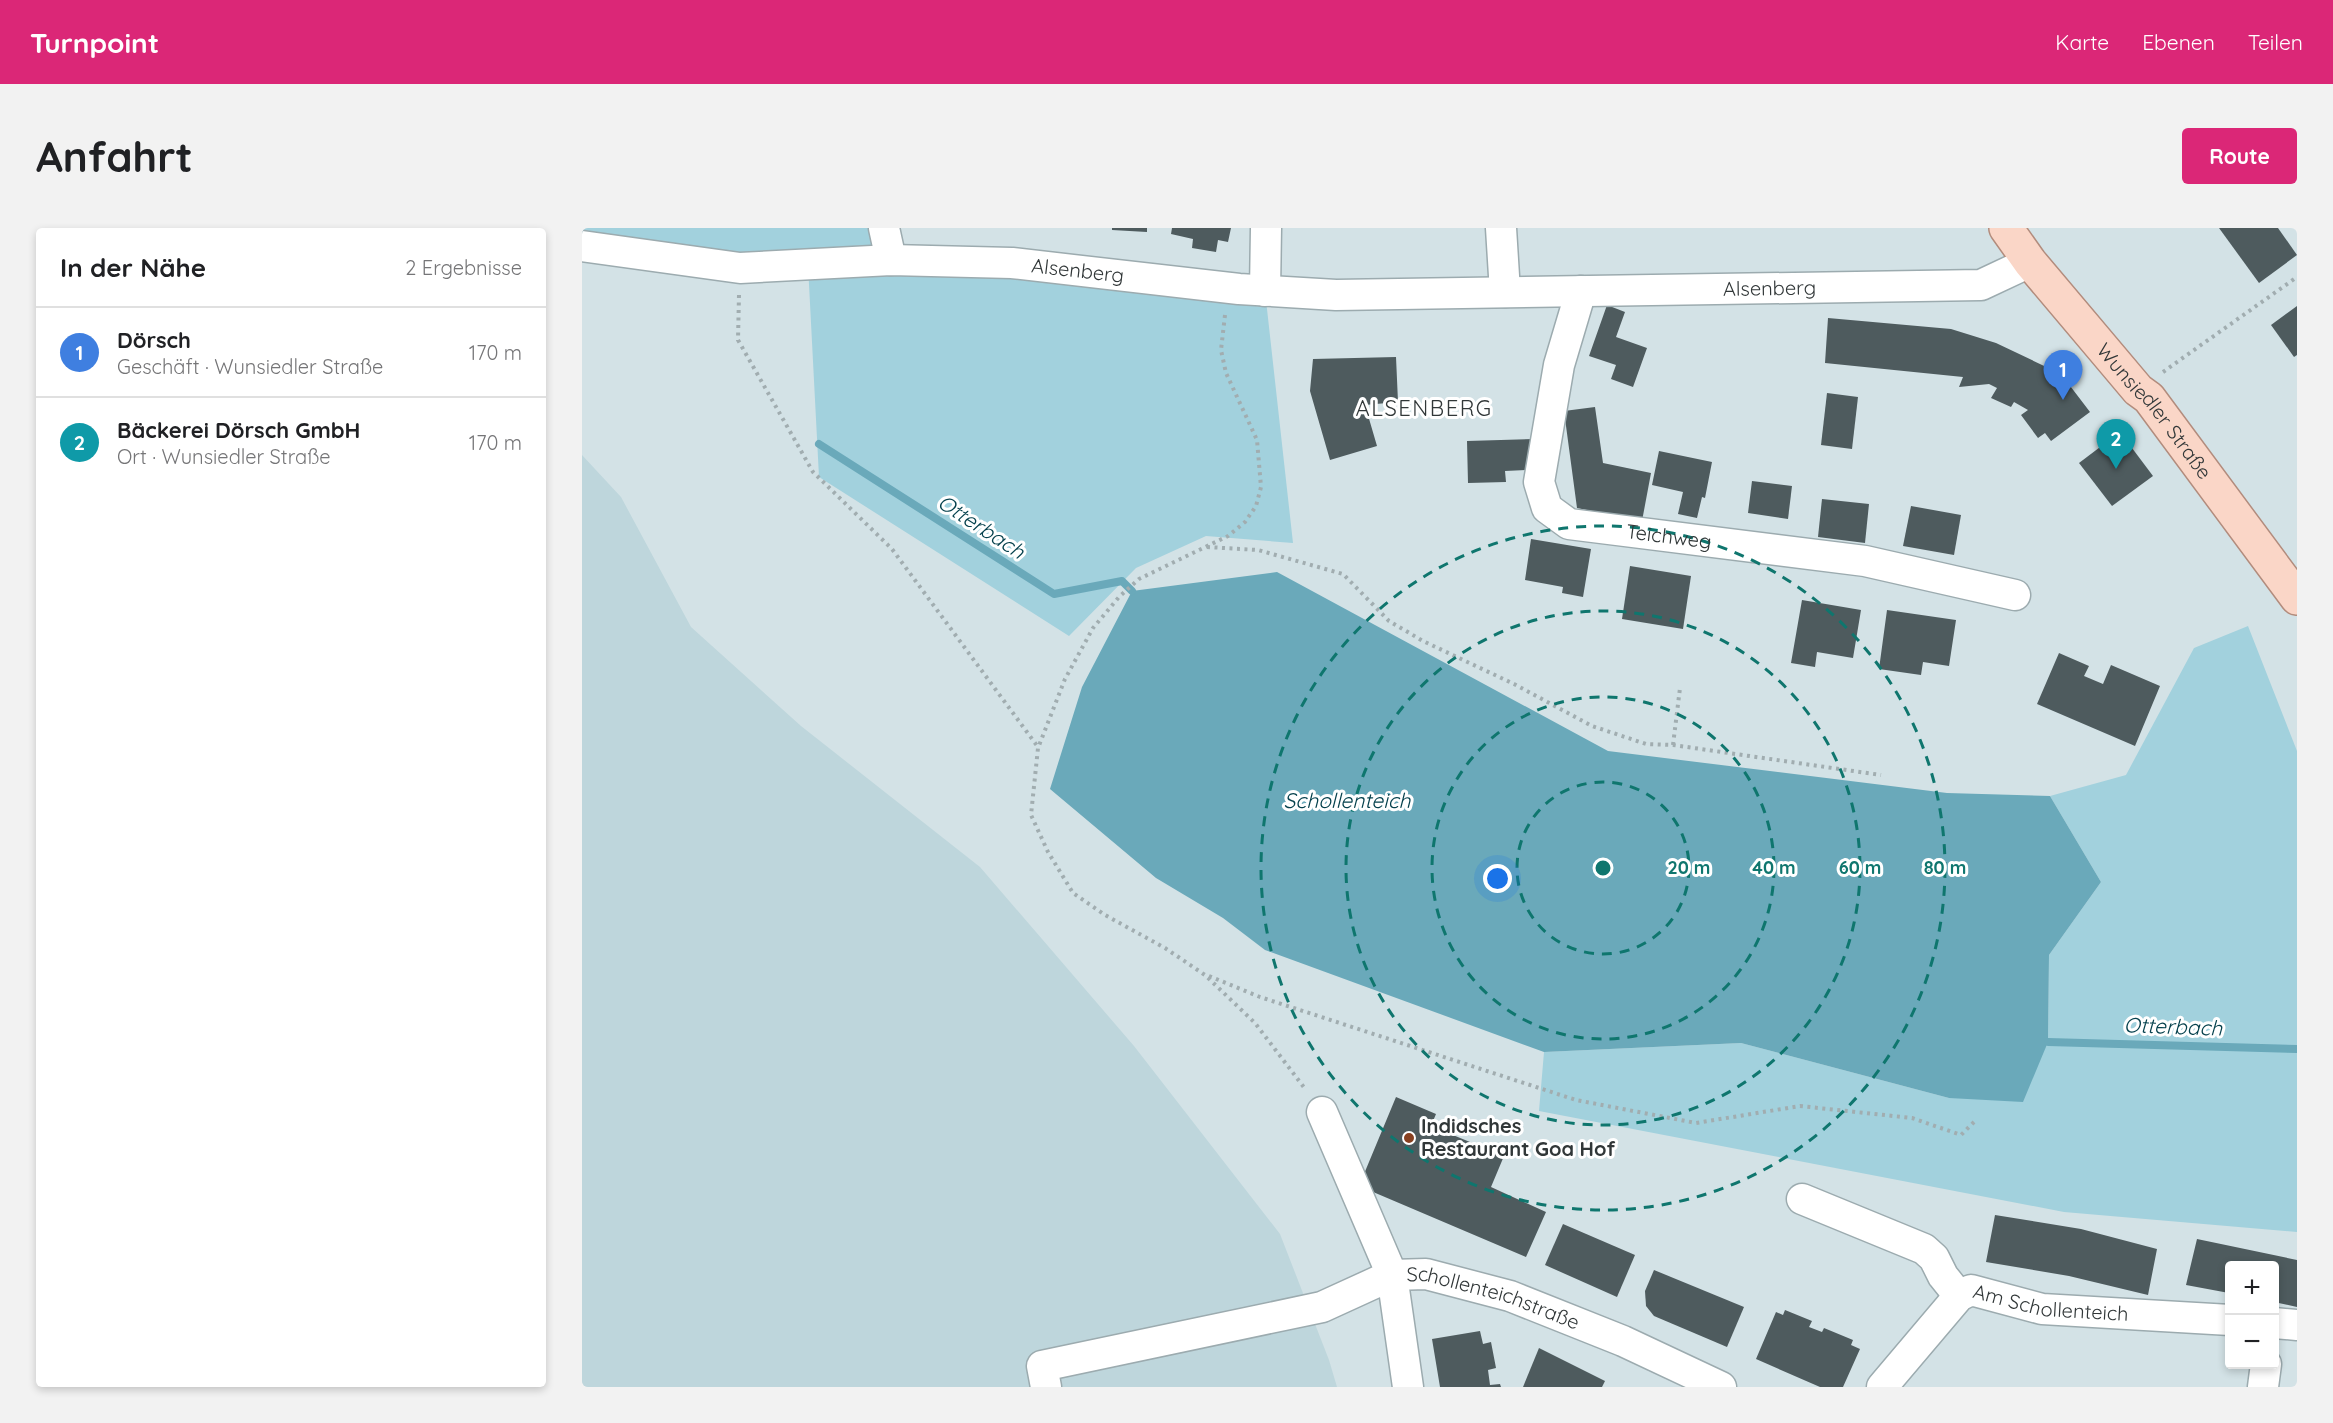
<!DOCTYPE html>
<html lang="de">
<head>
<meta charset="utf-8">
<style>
	body { margin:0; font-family:Quicksand,sans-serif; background:#f2f2f2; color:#202124 }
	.controls { position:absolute; right:18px; bottom:18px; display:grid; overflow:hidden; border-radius:6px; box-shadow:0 3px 9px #0003 }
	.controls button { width:54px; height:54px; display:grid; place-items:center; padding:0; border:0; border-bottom:2px solid #e0e0e0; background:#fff; color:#202124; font:30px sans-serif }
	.you { position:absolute; left:916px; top:651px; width:21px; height:21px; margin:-15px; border:4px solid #fff; border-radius:50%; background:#1a73e8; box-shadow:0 0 0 9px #1a73e833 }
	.badge { display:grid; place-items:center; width:39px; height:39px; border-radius:50%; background:#db2777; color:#fff; font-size:20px; font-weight:700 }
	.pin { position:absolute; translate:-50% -50px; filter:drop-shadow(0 2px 3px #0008) }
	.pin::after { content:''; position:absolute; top:32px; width:21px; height:18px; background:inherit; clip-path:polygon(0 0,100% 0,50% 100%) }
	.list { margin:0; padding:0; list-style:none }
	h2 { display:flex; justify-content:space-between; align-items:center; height:78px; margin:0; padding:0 24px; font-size:26px }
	h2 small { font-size:20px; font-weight:400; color:#757577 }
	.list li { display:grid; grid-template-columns:39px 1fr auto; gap:18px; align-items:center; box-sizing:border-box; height:90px; padding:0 24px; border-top:2px solid #e0e0e0 }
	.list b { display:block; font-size:22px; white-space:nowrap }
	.list p { margin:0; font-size:20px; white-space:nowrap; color:#757577 }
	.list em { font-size:20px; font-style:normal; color:#757577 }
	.map { position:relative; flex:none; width:1715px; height:1159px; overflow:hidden; border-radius:6px }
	header { display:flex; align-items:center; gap:36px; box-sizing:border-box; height:84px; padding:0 30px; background:#db2777; color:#fff }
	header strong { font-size:28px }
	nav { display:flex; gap:33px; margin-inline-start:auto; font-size:21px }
	.intro { display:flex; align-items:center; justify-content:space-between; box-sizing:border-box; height:144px; padding:0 36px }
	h1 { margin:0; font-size:42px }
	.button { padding:15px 27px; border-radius:6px; background:#db2777; color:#fff; font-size:21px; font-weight:700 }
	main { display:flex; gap:36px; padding:0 36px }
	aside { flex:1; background:#fff; border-radius:6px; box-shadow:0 3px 9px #0003 }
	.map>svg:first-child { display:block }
	.built { fill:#bed6dc }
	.green { fill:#a2d1dd }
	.water { fill:#6aa9ba }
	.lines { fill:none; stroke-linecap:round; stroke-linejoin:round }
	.stream { stroke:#6aa9ba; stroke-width:8 }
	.building { fill:#4e5b5e }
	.minor-casing { stroke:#9cabaf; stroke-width:33 }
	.major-casing { stroke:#b28c7d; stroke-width:36 }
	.path { stroke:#a1adb0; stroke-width:4; stroke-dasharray:3 4.5; stroke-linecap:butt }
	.minor { stroke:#fff; stroke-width:30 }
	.major { stroke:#fad6c7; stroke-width:33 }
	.ring { fill:none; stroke:#0f766e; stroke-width:3; stroke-dasharray:10 8 }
	.poi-dot { fill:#884020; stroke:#fff; stroke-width:2 }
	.labels { text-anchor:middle; stroke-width:6; stroke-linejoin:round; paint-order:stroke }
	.street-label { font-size:20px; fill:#313738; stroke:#fff }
	.poi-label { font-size:20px; font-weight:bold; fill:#313738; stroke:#fff; text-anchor:start }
	.water-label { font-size:21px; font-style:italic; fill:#05414d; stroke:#fff }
	.quarter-label { font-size:22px; letter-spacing:1.5px; fill:#313738; stroke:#fff }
	.centre { fill:#0f766e; stroke:#fff; stroke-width:3 }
	.ring-label { font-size:18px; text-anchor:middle; font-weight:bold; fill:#0f766e; stroke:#fff; stroke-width:6; stroke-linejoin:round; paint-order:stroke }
</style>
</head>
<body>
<header>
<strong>Turnpoint</strong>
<nav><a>Karte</a><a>Ebenen</a><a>Teilen</a></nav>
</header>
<div class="intro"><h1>Anfahrt</h1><a class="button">Route</a></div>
<main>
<aside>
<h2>In der Nähe<small>2 Ergebnisse</small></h2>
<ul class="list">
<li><span class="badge" style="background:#3f7fe0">1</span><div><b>Dörsch</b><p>Geschäft · Wunsiedler Straße</p></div><em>170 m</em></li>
<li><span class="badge" style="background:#0f9aa8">2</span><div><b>Bäckerei Dörsch GmbH</b><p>Ort · Wunsiedler Straße</p></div><em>170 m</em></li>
</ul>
</aside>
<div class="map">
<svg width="1715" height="1159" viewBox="0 0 1715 1159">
	<rect width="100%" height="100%" fill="#d3e2e6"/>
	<polygon class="built" points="0,227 39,269 109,399 219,498 398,639 552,818 698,1006 747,1132 755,1159 0,1159"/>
	<g class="green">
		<polygon points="0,0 302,0 309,32 683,63 711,315 624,308 554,340 487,408 237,249 226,37 0,18"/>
		<polygon points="1666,398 1715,523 1715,1004 1482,984 957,883 962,824 1159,815 1367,870 1466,814 1467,727 1519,654 1468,568 1544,547 1612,420"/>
	</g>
	<polygon class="water" points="695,344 1026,523 1365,565 1468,568 1519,654 1467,727 1466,814 1441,874 1367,870 1159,815 962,824 683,722 641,690 574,650 468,561 500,459 550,363"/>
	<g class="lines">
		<g class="stream">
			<polyline points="237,216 472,366 540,353 550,363"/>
			<polyline points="1466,814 1715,821"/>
		</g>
	</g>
	<g class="building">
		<polygon points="530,0 565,0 565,4 530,2"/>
		<polygon points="590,0 649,0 646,14 636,12 634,24 610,20 611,11 589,6"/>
		<polygon points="1637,0 1696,0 1715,27 1677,55"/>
		<polygon points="1025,77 1043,84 1034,109 1065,120 1051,159 1029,151 1034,137 1007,128"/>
		<polygon points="1715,78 1715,127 1712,129 1689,97"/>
		<polygon points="1246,90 1369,101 1414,115 1479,146 1508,184 1469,213 1463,205 1456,210 1439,187 1446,182 1432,174 1429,179 1409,170 1415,160 1407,156 1377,159 1381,149 1243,135"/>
		<polygon points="814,129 816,174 783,177 795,218 748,232 728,163 731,131"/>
		<polygon points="1245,165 1276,169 1270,221 1239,217"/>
		<polygon points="1013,179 1021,235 1069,245 1060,293 995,280 982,183"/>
		<polygon points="1538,204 1571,248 1530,278 1497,235"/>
		<polygon points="952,211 946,242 923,243 924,254 886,255 885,213"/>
		<polygon points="1077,223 1130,234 1123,270 1120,269 1115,290 1096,286 1101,264 1070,257"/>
		<polygon points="1170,253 1210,258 1206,291 1166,285"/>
		<polygon points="1240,271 1287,276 1283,315 1236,309"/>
		<polygon points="1329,278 1379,287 1372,327 1321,318"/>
		<polygon points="949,311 1009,321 1001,369 980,365 981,359 943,352"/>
		<polygon points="1048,338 1109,348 1101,401 1040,391"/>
		<polygon points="1220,372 1279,382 1271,430 1235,424 1233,439 1209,435"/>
		<polygon points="1305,382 1374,392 1367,438 1341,434 1339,447 1297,441"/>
		<polygon points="1477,425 1507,438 1502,448 1521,456 1529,437 1578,458 1553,518 1455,476"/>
		<polygon points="814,869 854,886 849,898 922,928 909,959 964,984 944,1029 777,958"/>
		<polygon points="1413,987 1499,1001 1575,1021 1566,1067 1487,1048 1404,1034"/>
		<polygon points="981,996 1053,1027 1035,1069 963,1037"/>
		<polygon points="1615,1011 1715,1032 1715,1079 1692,1074 1692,1038 1648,1038 1647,1065 1604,1057"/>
		<polygon points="1072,1042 1162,1079 1145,1119 1072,1088 1064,1078 1063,1063"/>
		<polygon points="1203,1082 1230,1093 1227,1099 1240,1104 1242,1100 1271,1112 1269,1117 1278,1121 1261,1159 1238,1159 1174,1131 1194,1084 1201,1087"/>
		<polygon points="898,1103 901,1116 909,1114 914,1140 906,1142 908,1157 918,1156 919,1159 858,1159 850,1111"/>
		<polygon points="957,1120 1023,1153 1020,1159 941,1159"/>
	</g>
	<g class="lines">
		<g class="minor-casing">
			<g id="minor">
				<polyline points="302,0 309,32"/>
				<polyline points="919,0 923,64"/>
				<path id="s1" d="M0,18l158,22 151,-8 121,3 227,26 97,6 645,-10 49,-23"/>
				<polyline points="683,63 684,0"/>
				<path id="s2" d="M999,63l-22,74 -20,117 8,26 22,16 296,37 150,34"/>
				<path id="s3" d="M740,884l70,163 34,-1 84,22 113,45 98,46"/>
				<polyline points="1220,971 1342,1021 1352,1030 1361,1048 1377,1068"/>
				<polyline points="1692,1095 1715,1097"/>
				<polyline points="464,1159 460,1138 740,1079 810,1047 826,1159"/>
				<path id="s4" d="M1300,1159l77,-91 12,-6 71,19 188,11"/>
				<polyline points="1681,1159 1684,1136"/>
			</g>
		</g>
		<g class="major-casing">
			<g id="major">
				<path id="s5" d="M1424,0l24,34 108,128 11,8 148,200"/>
			</g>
		</g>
		<g class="path">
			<polyline points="157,67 156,112 231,244 310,321 456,519"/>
			<polyline points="643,87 639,122 644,145 675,212 679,259 674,278 663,294 646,308 557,351 537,369 511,400 483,451 456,520 449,587 466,624 491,665 523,687 583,720 623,747 673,795 724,862"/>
			<polyline points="1581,144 1715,49"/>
			<polyline points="625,319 676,322 761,346 807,393 841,413 932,456 1010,498 1064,516 1091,517 1299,547"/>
			<polyline points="1091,517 1098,460"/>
			<polyline points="627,748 678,769 994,872 1114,895 1218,878 1330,890 1379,907 1393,893"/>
		</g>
		<use href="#minor" class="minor"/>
		<use href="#major" class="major"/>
	</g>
	<g class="ring">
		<circle cx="1021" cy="640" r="86"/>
		<circle cx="1021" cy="640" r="171"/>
		<circle cx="1021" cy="640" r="257"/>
		<circle cx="1021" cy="640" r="342"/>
	</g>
	<circle class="poi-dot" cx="827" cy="910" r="6"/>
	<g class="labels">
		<g class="street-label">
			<text dy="7" stroke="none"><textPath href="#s1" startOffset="498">Alsenberg</textPath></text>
			<text dy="7" stroke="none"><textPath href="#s1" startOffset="1191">Alsenberg</textPath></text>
			<text dy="7" stroke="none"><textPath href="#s5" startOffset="236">Wunsiedler Straße</textPath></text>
			<text dy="7" stroke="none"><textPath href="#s2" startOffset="351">Teichweg</textPath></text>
			<text dy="7" stroke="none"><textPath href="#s3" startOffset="282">Schollenteichstraße</textPath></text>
			<text dy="7" stroke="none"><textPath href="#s4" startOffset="214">Am Schollenteich</textPath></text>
		</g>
		<g class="poi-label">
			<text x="839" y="905">Indidsches<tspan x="839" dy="23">Restaurant Goa Hof</tspan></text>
		</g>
		<g class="water-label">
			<text transform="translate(399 299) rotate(33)" y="7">Otterbach</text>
			<text x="765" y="580">Schollenteich</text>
			<text transform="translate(1591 799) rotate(2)" y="7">Otterbach</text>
		</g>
		<g class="quarter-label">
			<text x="842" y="188">ALSENBERG</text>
		</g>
	</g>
	<circle cx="1021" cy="640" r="9" class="centre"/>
	<g class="ring-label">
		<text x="1107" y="646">20 m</text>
		<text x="1192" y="646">40 m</text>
		<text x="1278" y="646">60 m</text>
		<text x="1363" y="646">80 m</text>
	</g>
</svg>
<div class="controls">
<button>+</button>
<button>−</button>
</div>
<div class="you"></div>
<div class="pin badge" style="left:1481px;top:172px;background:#3f7fe0">1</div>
<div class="pin badge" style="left:1534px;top:241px;background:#0f9aa8">2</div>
</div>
</main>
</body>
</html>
